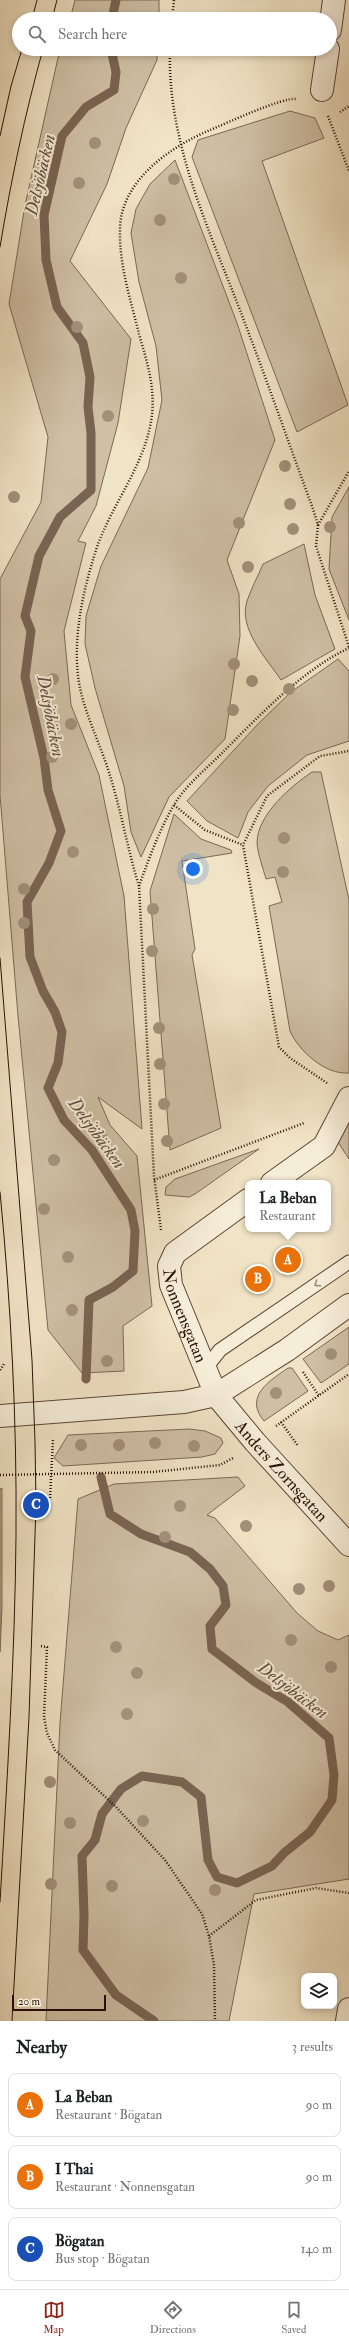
<!DOCTYPE html>
<html lang="en">
<head>
<meta charset="utf-8">
<style>
	body { margin:0; font-family:"IM FELL Double Pica",serif; background:#f2f2f2; color:#202124 }
	.controls { position:absolute; right:12px; bottom:12px; display:grid; overflow:hidden; border-radius:8px; box-shadow:0 2px 6px #0003 }
	.controls button { width:36px; height:36px; display:grid; place-items:center; padding:0; border:0; border-bottom:1px solid #e0e0e0; background:#fff; color:#202124; font:20px sans-serif }
	.scale { position:absolute; left:12px; bottom:10px; width:94px; box-sizing:border-box; padding-left:4px; border:2px solid #2a1006; border-top:0; font-size:11px; line-height:14px; white-space:nowrap; color:#2a1006; -webkit-text-stroke:3px #f6edd9; paint-order:stroke }
	.you { position:absolute; left:193px; top:869px; width:14px; height:14px; margin:-10px; border:3px solid #fff; border-radius:50%; background:#1a73e8; box-shadow:0 0 0 6px #1a73e833 }
	.badge { display:grid; place-items:center; width:26px; height:26px; border-radius:50%; background:#8f2418; color:#fff; font-size:13px; font-weight:700 }
	.pin { position:absolute; translate:-50% -50%; border:2px solid #fff; box-shadow:0 1px 4px #0006 }
	.popup { position:absolute; left:245px; top:1180px; width:86px; height:52px; box-sizing:border-box; display:grid; place-content:center; border-radius:8px; background:#fff; filter:drop-shadow(0 1px 3px #0005); font-size:13px; white-space:nowrap; color:#757577 }
	.popup b { font-size:15px; color:#202124 }
	.popup::after { content:''; position:absolute; left:50%; top:100%; margin-left:-8px; border:8px solid transparent; border-top-color:#fff }
	.list { margin:0; padding:0; list-style:none }
	h2 { display:flex; justify-content:space-between; align-items:center; height:52px; margin:0; padding:0 16px; font-size:17px }
	h2 small { font-size:13px; font-weight:400; color:#757577 }
	.list li { display:grid; grid-template-columns:26px 1fr auto; gap:12px; align-items:center; box-sizing:border-box; height:64px; margin:0 8px 8px; padding:0 8px; border:1px solid #e0e0e0; border-radius:8px }
	.list b { display:block; font-size:15px; white-space:nowrap }
	.list p { margin:0; font-size:13px; white-space:nowrap; color:#757577 }
	.list em { font-size:13px; font-style:normal; color:#757577 }
	.icon { flex:none; width:22px; height:22px; fill:none; stroke:currentColor; stroke-width:2; stroke-linecap:round; stroke-linejoin:round }
	.map { position:relative; flex:none; width:349px; height:2021px; overflow:hidden }
	.search { position:absolute; background:#fff; box-shadow:0 2px 6px #0003; left:12px; right:12px; top:12px; height:44px; display:flex; align-items:center; gap:10px; box-sizing:border-box; padding:0 14px; border-radius:22px; color:#757577; font-size:15px }
	.sheet { height:268px; background:#fff }
	nav { display:flex; justify-content:space-around; align-items:center; box-sizing:border-box; height:56px; border-top:1px solid #e0e0e0; background:#fff; font-size:11px; color:#757577 }
	nav a { display:grid; justify-items:center; gap:2px }
	nav .on { color:#8f2418 }
	.map>svg:first-child { display:block }
	.green { fill:#cfbfa5; stroke:#7c6856 }
	.lines { fill:none; stroke-linecap:round; stroke-linejoin:round }
	.stream { stroke:#796352; stroke-width:9 }
	.lane-casing { stroke:#5c4536; stroke-width:15 }
	.street-casing { stroke:#5c4536; stroke-width:24 }
	.path { stroke:#2a1006; stroke-width:2.5; stroke-dasharray:1 2; stroke-linecap:butt }
	.lane { stroke:#f6edd9; stroke-width:13 }
	.street { stroke:#f6edd9; stroke-width:22 }
	.tram { stroke:#2a1006; stroke-width:1 }
	.tree { fill:#a3907b }
	.oneway { stroke:#9a8a7a }
	.labels { text-anchor:middle; stroke-width:4; stroke-linejoin:round; paint-order:stroke }
	.street-label { font-size:17px; fill:#2a1006; stroke:#f6edd9 }
	.water-label { font-size:18px; font-style:italic; fill:#654f3f; stroke:#f6edd9 }
</style>
</head>
<body>
<div class="map">
<svg width="349" height="2021" viewBox="0 0 349 2021">
	<rect width="100%" height="100%" fill="#f1e3c5"/>
	<filter id="stains"><feTurbulence type="fractalNoise" baseFrequency=".005" numOctaves="4"/><feColorMatrix values="0 0 0 0 .2 0 0 0 0 .09 0 0 0 0 .02 0 0 0 .5 -.17"/></filter>
	<radialGradient id="worn" r=".72"><stop offset=".6" stop-color="#630" stop-opacity="0"/><stop offset="1" stop-color="#630" stop-opacity=".3"/></radialGradient>
	<g class="green">
		<polygon points="75,0 159,0 159,19 70,19"/>
		<polygon points="60,49 157,49 157,60 126,128 107,184 70,261 131,339 118,423 96,506 78,541 86,543 64,631 71,705 99,775 124,896 142,1129 98,1097 110,1125 137,1156 152,1306 123,1326 124,1371 82,1373 48,1330 18,1016 0,795 0,579 41,502 48,437 9,304 25,205"/>
		<polygon points="290,111 315,118 324,138 262,161 348,405 297,432 192,157 198,140"/>
		<polygon points="175,160 237,323 275,440 227,560 239,594 240,636 225,739 169,797 141,857 131,832 124,786 95,688 85,644 86,616 101,566 148,468 162,400 156,346 139,282 131,233 136,209 150,184"/>
		<polygon points="349,487 349,620 329,569 332,517"/>
		<path d="M304,544l11,51 20,54 -54,31c-14,-21 -43,-51 -34,-79 4,-12 11,-25 16,-37z"/>
		<polygon points="338,659 349,671 349,741 307,755 268,786 248,812 238,838 207,821 187,801 258,724 291,692"/>
		<path d="M312,772h9l28,128v173c-24,2 -50,-22 -59,-42l-21,-125 13,-4 -7,-25 -9,2c-3,-11 -8,-24 -9,-36 0,-28 34,-57 55,-71z"/>
		<polygon points="174,814 201,839 231,850 232,853 182,861 195,949 192,955 221,1128 170,1150 150,891"/>
		<polygon points="349,1120 349,1159 338,1142"/>
		<polygon points="259,1149 195,1194 189,1197 165,1195 166,1187 175,1179"/>
		<polygon points="349,1327 349,1364 321,1383 303,1359"/>
		<path d="M288,1368h4l16,23 -44,30c-21,-25 7,-41 24,-53z"/>
		<polygon points="189,1429 205,1431 221,1438 223,1443 215,1454 202,1457 63,1466 54,1458 68,1435"/>
		<polygon points="238,1477 245,1486 207,1515 215,1518 297,1613 318,1631 338,1640 349,1635 349,1879 254,1894 229,2021 46,2021 60,1723 78,1499 114,1484"/>
		<polygon points="2,1488 2,1607 0,1652 0,1489"/>
	</g>
	<g class="lines">
		<g class="stream">
			<polyline points="112,19 116,0"/>
			<polyline points="86,1379 89,1300 113,1287 133,1271 135,1231 131,1210 92,1150 64,1120 48,1088 58,1063 62,1032 55,1012 43,991 30,957 27,902 49,863 61,831 48,790 44,758 25,677 31,631 25,616 39,556 60,517 91,490 91,433 88,407 90,377 83,343 57,307 46,260 44,215 62,136 86,107 114,90 116,72 111,49"/>
			<polyline points="101,1477 110,1514 141,1534 190,1552 210,1569 223,1586 226,1605 210,1626 212,1649 255,1682 288,1702 329,1738 334,1775 332,1800 310,1832 284,1853 272,1866 237,1883 217,1877 208,1860 201,1797 182,1782 142,1776 121,1789 102,1814 95,1840 82,1856 84,1915 83,1950 116,1995 154,2021"/>
		</g>
		<g class="lane-casing">
			<polyline id="lane" points="205,1369 220,1350 349,1262"/>
		</g>
		<g class="street-casing">
			<g id="street">
				<polyline points="330,30 334,0"/>
				<polyline points="322,90 328,49"/>
				<polyline points="272,1183 324,1146 349,1098"/>
				<path id="s1" d="M248,1200l-73,53 -6,13 2,19 45,110 39,47 94,103"/>
				<polyline points="0,1416 184,1402 216,1395 287,1350 349,1305"/>
				<polyline points="347,2021 349,2009"/>
			</g>
		</g>
		<g class="path">
			<polyline points="172,19 174,0"/>
			<path d="M170,49c-3,89 36,174 68,256 26,67 50,136 75,204l5,16 -2,21 33,101"/>
			<polyline points="340,112 349,106"/>
			<polyline points="328,116 349,171"/>
			<polyline points="318,525 349,471"/>
			<polyline points="174,805 205,830 243,845"/>
			<path d="M139,886c10,-27 20,-56 35,-81 11,-19 31,-35 47,-51 37,-37 81,-84 128,-106"/>
			<polyline points="327,1083 290,1058 279,1047 243,845 267,796 320,756 349,751"/>
			<polyline points="154,1180 304,1123"/>
			<path d="M161,1230l-7,-54 -15,-290c-11,-35 -17,-71 -28,-107 -9,-32 -26,-63 -32,-96 -7,-45 4,-93 18,-136 16,-45 49,-83 55,-132 3,-29 -5,-53 -13,-81 -8,-33 -20,-69 -19,-104 0,-49 50,-83 90,-100 17,-7 73,-33 86,-31"/>
			<polyline points="0,1370 4,1364"/>
			<polyline points="303,1372 319,1396"/>
			<polyline points="281,1422 298,1446"/>
			<polyline points="276,1426 349,1374"/>
			<polyline points="0,1475 153,1472 220,1465 233,1458"/>
			<polyline points="45,1499 50,1499 53,1439"/>
			<polyline points="41,1646 47,1647 44,1717 47,1733 55,1750 116,1807 165,1860 202,1914 209,1936 214,1965 215,2021"/>
			<polyline points="209,1936 256,1900 316,1888 349,1893"/>
		</g>
		<use href="#lane" class="lane"/>
		<use href="#street" class="street"/>
		<g class="tram">
			<polyline points="32,19 37,0"/>
			<polyline points="52,19 57,0"/>
			<polyline points="0,136 11,86 22,49"/>
			<path d="M0,247c11,-67 25,-133 43,-198"/>
			<polyline points="0,958 32,1360 35,1442 36,1505 29,1717 12,2021"/>
			<path d="M0,1192c11,114 17,228 16,343 -1,122 -9,245 -16,367"/>
		</g>
	</g>
	<g class="tree">
		<circle cx="95" cy="143" r="6"/>
		<circle cx="174" cy="179" r="6"/>
		<circle cx="79" cy="183" r="6"/>
		<circle cx="160" cy="220" r="6"/>
		<circle cx="181" cy="278" r="6"/>
		<circle cx="77" cy="327" r="6"/>
		<circle cx="108" cy="416" r="6"/>
		<circle cx="285" cy="466" r="6"/>
		<circle cx="14" cy="497" r="6"/>
		<circle cx="290" cy="504" r="6"/>
		<circle cx="239" cy="523" r="6"/>
		<circle cx="330" cy="527" r="6"/>
		<circle cx="293" cy="529" r="6"/>
		<circle cx="248" cy="567" r="6"/>
		<circle cx="234" cy="664" r="6"/>
		<circle cx="53" cy="679" r="6"/>
		<circle cx="252" cy="681" r="6"/>
		<circle cx="289" cy="689" r="6"/>
		<circle cx="233" cy="710" r="6"/>
		<circle cx="71" cy="724" r="6"/>
		<circle cx="52" cy="757" r="6"/>
		<circle cx="284" cy="838" r="6"/>
		<circle cx="73" cy="852" r="6"/>
		<circle cx="283" cy="872" r="6"/>
		<circle cx="24" cy="889" r="6"/>
		<circle cx="153" cy="909" r="6"/>
		<circle cx="24" cy="923" r="6"/>
		<circle cx="152" cy="951" r="6"/>
		<circle cx="159" cy="1028" r="6"/>
		<circle cx="160" cy="1064" r="6"/>
		<circle cx="164" cy="1104" r="6"/>
		<circle cx="101" cy="1134" r="6"/>
		<circle cx="167" cy="1141" r="6"/>
		<circle cx="54" cy="1160" r="6"/>
		<circle cx="44" cy="1209" r="6"/>
		<circle cx="68" cy="1257" r="6"/>
		<circle cx="72" cy="1310" r="6"/>
		<circle cx="331" cy="1354" r="6"/>
		<circle cx="107" cy="1361" r="6"/>
		<circle cx="276" cy="1393" r="6"/>
		<circle cx="155" cy="1443" r="6"/>
		<circle cx="81" cy="1445" r="6"/>
		<circle cx="119" cy="1445" r="6"/>
		<circle cx="194" cy="1446" r="6"/>
		<circle cx="180" cy="1506" r="6"/>
		<circle cx="246" cy="1526" r="6"/>
		<circle cx="165" cy="1537" r="6"/>
		<circle cx="329" cy="1586" r="6"/>
		<circle cx="299" cy="1589" r="6"/>
		<circle cx="291" cy="1640" r="6"/>
		<circle cx="116" cy="1647" r="6"/>
		<circle cx="331" cy="1667" r="6"/>
		<circle cx="137" cy="1673" r="6"/>
		<circle cx="127" cy="1714" r="6"/>
		<circle cx="50" cy="1782" r="6"/>
		<circle cx="143" cy="1821" r="6"/>
		<circle cx="70" cy="1823" r="6"/>
		<circle cx="51" cy="1884" r="6"/>
		<circle cx="112" cy="1886" r="6"/>
		<circle cx="215" cy="1890" r="6"/>
	</g>
	<defs><path id="oneway-chevron" d="M-2-3.5L2.5 0L-2 3.5" fill="none" stroke-width="1.6" stroke-linecap="round" stroke-linejoin="round"/></defs>
	<use class="oneway" href="#oneway-chevron" transform="translate(317 1284) rotate(146)"/>
	<g class="labels">
		<g class="street-label">
			<text dy="6" stroke="none"><textPath href="#s1" startOffset="157">Nonnensgatan</textPath></text>
			<text dy="6" stroke="none"><textPath href="#s1" startOffset="343">Anders Zornsgatan</textPath></text>
		</g>
		<g class="water-label">
			<text transform="translate(40 175) rotate(-77)" y="6">Delsjöbäcken</text>
			<text transform="translate(51 716) rotate(79)" y="6">Delsjöbäcken</text>
			<text transform="translate(97 1133) rotate(54)" y="6">Delsjöbäcken</text>
			<text transform="translate(293 1690) rotate(37)" y="6">Delsjöbäcken</text>
		</g>
	</g>
	<rect width="100%" height="100%" filter="url(#stains)"/>
	<rect width="100%" height="100%" fill="url(#worn)"/>
</svg>
<div class="controls">
<button><svg class="icon" aria-label="layers" viewBox="0 0 24 24"><path d="M12 4l9 5-9 5-9-5zM3 14l9 5 9-5"/></svg></button>
</div>
<div class="scale">20 m</div>
<div class="you"></div>
<div class="pin badge" style="left:288px;top:1260px;background:#e8710a">A</div>
<div class="popup"><b>La Beban</b>Restaurant</div>
<div class="pin badge" style="left:258px;top:1279px;background:#e8710a">B</div>
<div class="pin badge" style="left:36px;top:1505px;background:#1a4fb4">C</div>
<div class="search"><svg class="icon" aria-label="search" viewBox="0 0 24 24"><circle cx="10" cy="10" r="6"/><path d="M15 15l6 6"/></svg>Search here</div>
</div>
<section class="sheet">
<h2>Nearby<small>3 results</small></h2>
<ul class="list">
<li><span class="badge" style="background:#e8710a">A</span><div><b>La Beban</b><p>Restaurant · Bögatan</p></div><em>90 m</em></li>
<li><span class="badge" style="background:#e8710a">B</span><div><b>I Thai</b><p>Restaurant · Nonnensgatan</p></div><em>90 m</em></li>
<li><span class="badge" style="background:#1a4fb4">C</span><div><b>Bögatan</b><p>Bus stop · Bögatan</p></div><em>140 m</em></li>
</ul>
</section>
<nav>
<a class="on"><svg class="icon" aria-label="map" viewBox="0 0 24 24"><path d="M3 6l6-2 6 2 6-2v14l-6 2-6-2-6 2zM9 4v14M15 6v14"/></svg>Map</a>
<a><svg class="icon" aria-label="directions" viewBox="0 0 24 24"><path d="M12 3l9 9-9 9-9-9zM9 14v-3h6M13 9l2 2-2 2"/></svg>Directions</a>
<a><svg class="icon" aria-label="saved" viewBox="0 0 24 24"><path d="M7 4h10v16l-5-4-5 4z"/></svg>Saved</a>
</nav>
</body>
</html>
